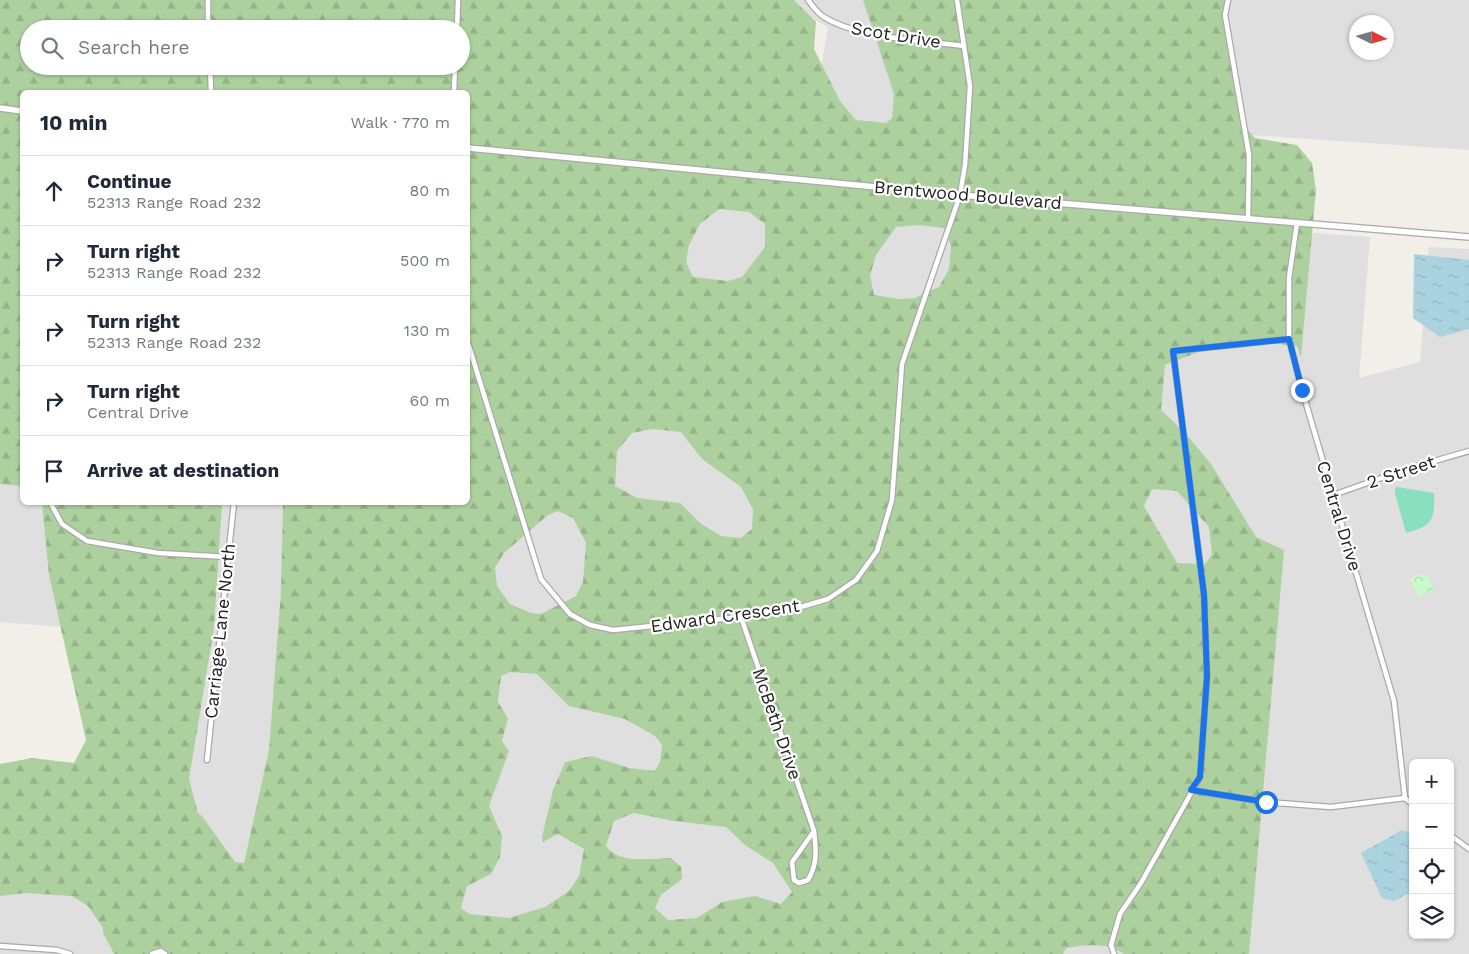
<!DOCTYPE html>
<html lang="en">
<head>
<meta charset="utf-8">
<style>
	body { margin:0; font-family:"Work Sans",sans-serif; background:#f6f6f7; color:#1f2937 }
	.controls { position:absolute; right:15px; bottom:15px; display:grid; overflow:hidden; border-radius:8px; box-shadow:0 1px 4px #0004 }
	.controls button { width:45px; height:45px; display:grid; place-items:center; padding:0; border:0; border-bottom:1px solid #e0e1e3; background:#fff; color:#1f2937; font:25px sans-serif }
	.compass { position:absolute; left:1349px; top:15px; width:45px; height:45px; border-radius:50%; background:#fff; box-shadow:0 1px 4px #0004; rotate:95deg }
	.stop { position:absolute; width:15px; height:15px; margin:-11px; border:4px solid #1a73e8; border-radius:50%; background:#fff }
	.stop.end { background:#1a73e8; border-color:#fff; box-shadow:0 1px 5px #0008 }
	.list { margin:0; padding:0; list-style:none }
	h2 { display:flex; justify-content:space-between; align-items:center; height:65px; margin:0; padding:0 20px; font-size:21px }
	h2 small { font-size:16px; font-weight:400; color:#747a83 }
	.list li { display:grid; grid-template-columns:32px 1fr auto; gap:15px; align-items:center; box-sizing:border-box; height:70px; padding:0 20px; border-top:1px solid #e0e1e3 }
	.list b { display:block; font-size:19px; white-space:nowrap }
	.list p { margin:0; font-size:16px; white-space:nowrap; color:#747a83 }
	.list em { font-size:16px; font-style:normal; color:#747a83 }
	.icon { flex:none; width:28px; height:28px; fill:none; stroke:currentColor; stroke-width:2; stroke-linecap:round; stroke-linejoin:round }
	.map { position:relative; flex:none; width:1469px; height:954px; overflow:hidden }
	.search { position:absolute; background:#fff; box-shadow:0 1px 4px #0004; left:20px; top:20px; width:450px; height:55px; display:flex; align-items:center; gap:12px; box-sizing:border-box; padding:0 18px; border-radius:28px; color:#747a83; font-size:19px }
	.panel { position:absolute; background:#fff; box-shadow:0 1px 4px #0004; left:20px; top:90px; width:450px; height:415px; border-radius:8px }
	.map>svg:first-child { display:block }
	.residential { fill:#e0dfdf; fill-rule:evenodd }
	.forest { fill:url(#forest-firs); fill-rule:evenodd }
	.park { fill:url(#park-crowns) }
	.pitch { fill:#88e0be }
	.water { fill:url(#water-ripples) }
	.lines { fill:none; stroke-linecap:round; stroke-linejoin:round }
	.minor-casing { stroke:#a9a9a9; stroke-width:7 }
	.tertiary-casing { stroke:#a9a9a9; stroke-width:8 }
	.minor { stroke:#fff; stroke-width:4.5 }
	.tertiary { stroke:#fff; stroke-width:5.5 }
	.route { stroke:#1a73e8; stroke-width:6 }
	.labels { text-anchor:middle; stroke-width:4.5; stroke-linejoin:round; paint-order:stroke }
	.street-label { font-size:18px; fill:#222; stroke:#fff }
</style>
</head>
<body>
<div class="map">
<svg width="1469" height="954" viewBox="0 0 1469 954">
	<defs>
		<pattern id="forest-firs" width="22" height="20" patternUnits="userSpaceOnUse" patternTransform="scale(1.25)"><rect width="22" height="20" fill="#add19e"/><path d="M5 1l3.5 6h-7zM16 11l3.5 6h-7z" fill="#95b388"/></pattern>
		<pattern id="park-crowns" width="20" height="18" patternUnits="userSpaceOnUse" patternTransform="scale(1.25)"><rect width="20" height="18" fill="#c8facc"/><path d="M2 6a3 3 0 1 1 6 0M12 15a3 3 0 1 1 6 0" fill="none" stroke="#acd6af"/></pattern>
		<pattern id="water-ripples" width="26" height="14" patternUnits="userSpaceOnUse" patternTransform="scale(1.25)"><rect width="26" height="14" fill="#aad3df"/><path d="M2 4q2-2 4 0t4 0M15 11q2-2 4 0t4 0" fill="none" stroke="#92b5bf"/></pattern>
	</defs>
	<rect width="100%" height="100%" fill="#f2efe9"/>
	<g class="residential">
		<path d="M0,0h1469v150l-218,-15 -447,35 24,-143 -34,-19 -326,84h-442zM1356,22h30v30h-30zM29,29h432v37h-432z"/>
		<path d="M0,115l22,2v385h446v-346l819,75 83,6 -11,141 61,-16 9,-115 40,2v705h-1469v-120l116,9 17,-210 -133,-11zM1413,763h37v172h-37z"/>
	</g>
	<path class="forest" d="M0,0h794l22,22 -2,27 26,52 16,19 30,3 6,-5 2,-24 -31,-94h366l-5,27 19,98 12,13 42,7 15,18 4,27 -15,167 -4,-11 -37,-4 -62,10 -33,13 -4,45 24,23 26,31 45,73 28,13 -35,404h-125c-16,-12 -39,-9 -58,-6l-3,6h-949l-11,-22v-4l-15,-22 -16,-10 -46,-3 -26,3v-132l32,-6 42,5 12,-23 -37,-165 -7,-72h180l-8,125 -25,151 9,34 4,3 33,46 9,1 25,-113 12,-159 2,-88 185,-1v-410h-446v394l-22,-2zM29,29h432v37h-432zM719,209l30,3 16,12v23l-23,30 -14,4 -35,-4 -7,-15 3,-17 11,-21zM919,225l25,3 7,18 -2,23 -10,18 -24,11 -16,1 -25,-4 -4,-20 6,-20 20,-28zM652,429l29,3 21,27 39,28 12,22 -1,20 -11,9 -20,-2 -21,-13 -20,-20 -43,-5 -22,-12 2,-35 15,-18zM1152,489l25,2 32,36 3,28 -7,9 -28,-1 -33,-57zM558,511l15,7 13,25 -3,39 -7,14 -35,18 -10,-1 -21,-9 -13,-18 -2,-18 9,-15 44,-38zM510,672l27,2 32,32 56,13 30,17 7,9 -2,17 -5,9 -26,-3 -37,-12 -27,6 -12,28 -11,47 1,5 15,-8 26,15 -5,27 -10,15 -24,16 -36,11 -40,-4 -8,-6 6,-22 24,-12 9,-17 2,-21 -13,-30 20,-55 -7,-10 6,-23 -10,-16 3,-26zM634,813l40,8 52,6 20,19 27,17 19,29 -11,12 -26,-8 -33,6 -25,16 -29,2 -13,-12 6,-13 21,-16 -1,-12 -10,-9c-20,0 -51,7 -65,-12l8,-25z"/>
	<polygon class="park" points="1419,574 1428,577 1434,590 1419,597 1410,579"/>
	<path class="pitch" d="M1397,487l37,6c1,11 1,26 -9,33 -5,3 -14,5 -19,7l-11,-40v-5z"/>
	<g class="water">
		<polygon points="1414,254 1469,260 1469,329 1440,337 1413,318"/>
		<polygon points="1402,830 1413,834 1413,891 1394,901 1382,898 1361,853"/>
	</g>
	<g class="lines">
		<g class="minor-casing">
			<g id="minor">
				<polyline points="208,0 208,29"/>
				<path d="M808,0c5,6 9,13 16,17 33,21 101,24 140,29"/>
				<polyline points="1228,0 1225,15 1249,155 1248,219"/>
				<polyline points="457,29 458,0"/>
				<polyline points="210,66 211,92"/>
				<polyline points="454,92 455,66"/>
				<polyline points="1297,223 1289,278 1289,339 1302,390 1394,701 1405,798 1413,805"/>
				<polyline points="468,343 541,579 570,614 590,625 613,630 741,617 794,609 828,599 856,580 877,551 892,500 902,364 960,195 965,165 970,86 957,0"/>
				<polyline points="1333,495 1410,468 1469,451"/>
				<polyline points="50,502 62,524 87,541 158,553 228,557"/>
				<path d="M741,617l73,214c2,18 4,32 -6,49l-9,3 -5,-3 -2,-18 22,-31"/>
				<polyline points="207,760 234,502"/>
				<polyline points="1191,790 1265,802 1331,807 1405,798"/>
				<polyline points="1450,835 1469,849"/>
				<polyline points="0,946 57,950 70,954"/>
				<polyline points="152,954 161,951 165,954"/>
				<polyline points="1114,954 1111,945 1120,914 1141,883 1200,777 1207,676 1204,595 1173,351 1289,339"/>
			</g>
		</g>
		<g class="tertiary-casing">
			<g id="tertiary">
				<polyline points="0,108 22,111"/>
				<polyline points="468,148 960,195 1469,237"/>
			</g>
		</g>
		<use href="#minor" class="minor"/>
		<use href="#tertiary" class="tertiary"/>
	</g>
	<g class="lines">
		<polyline class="route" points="1266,802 1191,790 1200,777 1207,676 1204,595 1173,351 1289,339 1302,390"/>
	</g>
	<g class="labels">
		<g class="street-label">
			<text transform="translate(896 35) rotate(9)" y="6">Scot Drive</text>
			<text transform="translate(968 195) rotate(5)" y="6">Brentwood Boulevard</text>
			<text transform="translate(1401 472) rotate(-18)" y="6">2 Street</text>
			<text transform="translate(1339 516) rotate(73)" y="6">Central Drive</text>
			<text transform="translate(725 616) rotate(-8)" y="6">Edward Crescent</text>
			<text transform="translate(220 631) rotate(-84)" y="6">Carriage Lane North</text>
			<text transform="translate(777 724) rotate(71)" y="6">McBeth Drive</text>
		</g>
	</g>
</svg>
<div class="controls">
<button>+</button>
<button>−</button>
<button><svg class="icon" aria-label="locate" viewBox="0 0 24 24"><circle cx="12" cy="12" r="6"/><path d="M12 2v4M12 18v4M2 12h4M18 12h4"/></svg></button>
<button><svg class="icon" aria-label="layers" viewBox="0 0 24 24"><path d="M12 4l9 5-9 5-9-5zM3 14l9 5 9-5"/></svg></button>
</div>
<svg class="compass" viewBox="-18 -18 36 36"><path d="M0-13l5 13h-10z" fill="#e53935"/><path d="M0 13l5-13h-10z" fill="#747a83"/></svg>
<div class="stop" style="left:1266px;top:802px"></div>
<div class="stop end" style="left:1302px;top:390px"></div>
<div class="search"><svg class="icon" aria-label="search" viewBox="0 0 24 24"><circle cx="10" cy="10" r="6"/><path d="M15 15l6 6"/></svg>Search here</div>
<section class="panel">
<h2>10 min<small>Walk · 770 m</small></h2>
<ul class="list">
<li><svg class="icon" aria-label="ahead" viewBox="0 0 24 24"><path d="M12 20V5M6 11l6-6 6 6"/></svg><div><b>Continue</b><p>52313 Range Road 232</p></div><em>80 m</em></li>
<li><svg class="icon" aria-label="right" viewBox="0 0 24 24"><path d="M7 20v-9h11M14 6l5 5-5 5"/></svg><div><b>Turn right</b><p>52313 Range Road 232</p></div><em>500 m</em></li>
<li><svg class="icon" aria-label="right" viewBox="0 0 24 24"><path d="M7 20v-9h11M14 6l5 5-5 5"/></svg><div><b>Turn right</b><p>52313 Range Road 232</p></div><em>130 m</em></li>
<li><svg class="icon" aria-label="right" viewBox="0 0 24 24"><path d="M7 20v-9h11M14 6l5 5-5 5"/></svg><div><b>Turn right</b><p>Central Drive</p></div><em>60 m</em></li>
<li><svg class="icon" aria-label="arrive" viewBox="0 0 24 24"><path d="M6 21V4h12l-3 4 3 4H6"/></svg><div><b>Arrive at destination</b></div></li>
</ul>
</section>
</div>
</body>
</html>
